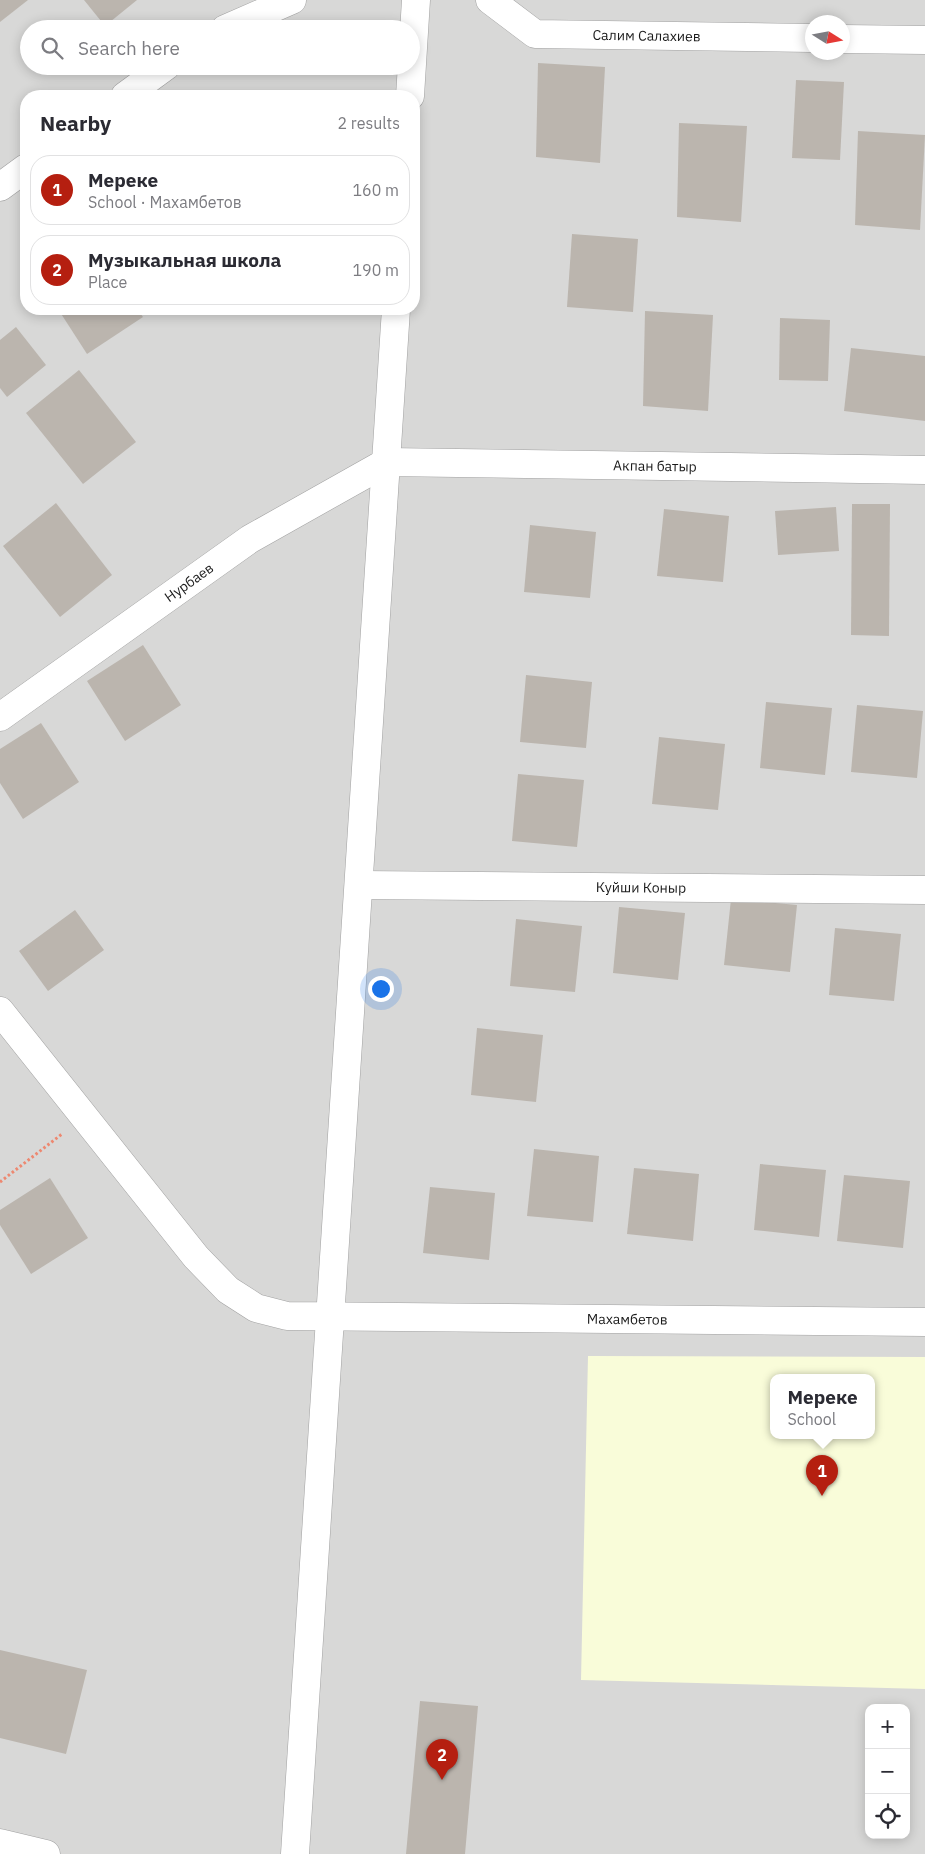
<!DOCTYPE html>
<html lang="en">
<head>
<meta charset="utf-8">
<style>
	body { margin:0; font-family:"IBM Plex Sans",sans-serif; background:#f2f2f3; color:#2b2b33 }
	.controls { position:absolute; right:15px; bottom:15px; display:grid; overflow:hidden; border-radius:10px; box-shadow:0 2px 12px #0003 }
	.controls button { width:45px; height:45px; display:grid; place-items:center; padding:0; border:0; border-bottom:1px solid #e1e1e2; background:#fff; color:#2b2b33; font:25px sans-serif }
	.compass { position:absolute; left:805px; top:15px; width:45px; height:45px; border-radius:50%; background:#fff; box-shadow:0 2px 12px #0003; rotate:101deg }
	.you { position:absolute; left:380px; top:988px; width:18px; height:18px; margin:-12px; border:4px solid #fff; border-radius:50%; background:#1a73e8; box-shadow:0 0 0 8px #1a73e833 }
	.badge { display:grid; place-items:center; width:32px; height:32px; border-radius:50%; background:#b51f10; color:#fff; font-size:16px; font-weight:700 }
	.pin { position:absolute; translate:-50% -41px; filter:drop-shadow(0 1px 2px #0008) }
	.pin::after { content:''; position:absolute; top:26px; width:18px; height:15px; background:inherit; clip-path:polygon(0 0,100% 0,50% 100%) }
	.popup { position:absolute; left:770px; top:1374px; width:105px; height:65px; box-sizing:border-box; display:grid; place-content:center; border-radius:10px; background:#fff; filter:drop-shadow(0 1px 4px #0005); font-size:16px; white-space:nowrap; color:#7c7c81 }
	.popup b { font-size:19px; color:#2b2b33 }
	.popup::after { content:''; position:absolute; left:50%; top:100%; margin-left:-10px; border:10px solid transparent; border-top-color:#fff }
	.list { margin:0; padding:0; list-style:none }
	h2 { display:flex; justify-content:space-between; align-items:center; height:65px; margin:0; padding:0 20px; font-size:21px }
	h2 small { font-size:16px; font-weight:400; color:#7c7c81 }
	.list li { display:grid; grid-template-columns:32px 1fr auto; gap:15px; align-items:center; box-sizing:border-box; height:70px; margin:0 10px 10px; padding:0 10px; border:1px solid #e1e1e2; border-radius:20px }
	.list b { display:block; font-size:19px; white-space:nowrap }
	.list p { margin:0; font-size:16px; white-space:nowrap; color:#7c7c81 }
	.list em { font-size:16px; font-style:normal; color:#7c7c81 }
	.icon { flex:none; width:28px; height:28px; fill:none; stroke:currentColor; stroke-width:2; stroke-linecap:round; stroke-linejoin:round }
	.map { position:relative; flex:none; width:925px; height:1854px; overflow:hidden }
	.search { position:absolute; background:#fff; box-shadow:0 2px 12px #0003; left:20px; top:20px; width:400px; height:55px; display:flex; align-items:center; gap:12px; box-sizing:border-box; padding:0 18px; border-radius:28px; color:#7c7c81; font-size:19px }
	.panel { position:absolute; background:#fff; box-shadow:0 2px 12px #0003; left:20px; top:90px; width:400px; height:225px; border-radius:20px }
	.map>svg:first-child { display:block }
	.residential { fill:#d8d8d7; fill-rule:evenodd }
	.education { fill:#f9fcd9; fill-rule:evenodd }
	.building { fill:#bbb5ae }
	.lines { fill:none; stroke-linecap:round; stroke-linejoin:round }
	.street-casing { stroke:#a1a1a1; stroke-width:29 }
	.path { stroke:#ed8870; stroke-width:3; stroke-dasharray:2.5 2.5; stroke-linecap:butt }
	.street { stroke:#fff; stroke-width:28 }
	.labels { text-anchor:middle; stroke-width:4.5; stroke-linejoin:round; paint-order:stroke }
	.street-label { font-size:14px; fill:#1a1a1a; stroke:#fff }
</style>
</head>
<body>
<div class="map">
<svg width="925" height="1854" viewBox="0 0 925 1854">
	<rect width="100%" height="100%" fill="#ebe9e1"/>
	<path class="residential" d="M0,0h925v1854h-925zM812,22h30v30h-30zM29,29h382v37h-382zM26,96h388v213h-388zM773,1377h98v58h-98zM869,1708h37v127h-37z"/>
	<path class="education" d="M588,1356l337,1v332l-344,-9zM773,1377h98v58h-98z"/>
	<g class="building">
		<polygon points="0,0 28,0 0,22"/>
		<polygon points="84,0 137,0 105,26"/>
		<polygon points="538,63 605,67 600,163 536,157"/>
		<polygon points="796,80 844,82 840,160 792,158"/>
		<polygon points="679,123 747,126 741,222 677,217"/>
		<polygon points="858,131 925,135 920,230 855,225"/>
		<polygon points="572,234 638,239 633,312 567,307"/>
		<polygon points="58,309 137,309 143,317 87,354"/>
		<polygon points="645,311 713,315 708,411 643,406"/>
		<polygon points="780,318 830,320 828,381 779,380"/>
		<polygon points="16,327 46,365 7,397 0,388 0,340"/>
		<polygon points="851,348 925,356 925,421 844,411"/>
		<polygon points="79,370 136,442 83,484 26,413"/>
		<polygon points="56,503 112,575 60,617 3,546"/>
		<polygon points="852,504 890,504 889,636 851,635"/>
		<polygon points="836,507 839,551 778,555 775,511"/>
		<polygon points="664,509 729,516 723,582 657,576"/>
		<polygon points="530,525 596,532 590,598 524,592"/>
		<polygon points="143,645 181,705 125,741 87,681"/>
		<polygon points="526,675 592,682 586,748 520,742"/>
		<polygon points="766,702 832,708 825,775 760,768"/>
		<polygon points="857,705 923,711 917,778 851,772"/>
		<polygon points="41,723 79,782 23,819 0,783 0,749"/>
		<polygon points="659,737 725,744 718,810 652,804"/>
		<polygon points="518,774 584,780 577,847 512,841"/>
		<polygon points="731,899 797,905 790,972 724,965"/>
		<polygon points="619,907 685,913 678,980 613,973"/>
		<polygon points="75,910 104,950 48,991 19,951"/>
		<polygon points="516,919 582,926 575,992 510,986"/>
		<polygon points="835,928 901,934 894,1001 829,995"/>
		<polygon points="477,1028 543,1035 536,1102 471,1095"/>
		<polygon points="534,1149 599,1156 593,1222 527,1216"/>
		<polygon points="760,1164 826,1170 819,1237 754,1230"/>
		<polygon points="634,1168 699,1174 693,1241 627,1234"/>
		<polygon points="844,1175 910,1181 903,1248 837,1241"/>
		<polygon points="50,1178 88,1238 31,1274 0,1225 0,1210"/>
		<polygon points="430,1187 495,1193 489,1260 423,1253"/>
		<polygon points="0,1650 87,1670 66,1754 0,1738"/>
		<polygon points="420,1701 478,1706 465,1854 406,1854"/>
	</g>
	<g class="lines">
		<g class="street-casing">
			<g id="street">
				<path id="s1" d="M490,0l45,34 277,4"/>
				<polyline points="225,29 292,0"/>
				<polyline points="842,39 925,40"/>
				<polyline points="125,96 166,66"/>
				<polyline points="410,96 416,0"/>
				<polyline points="0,187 26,168"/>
				<path id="s2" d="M0,717l250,-178 137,-77 538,8"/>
				<path id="s3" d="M359,885l566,5"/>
				<path id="s4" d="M0,1011l196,246 32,33 28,18 31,8 638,6"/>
				<polyline points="0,1843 46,1854"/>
				<polyline points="295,1854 396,309"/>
			</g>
		</g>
		<polyline class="path" points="0,1182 62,1134"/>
		<use href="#street" class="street"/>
	</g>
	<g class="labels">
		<g class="street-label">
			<text dy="5" stroke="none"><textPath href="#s1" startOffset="168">Салим Салахиев</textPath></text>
			<text dy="5" stroke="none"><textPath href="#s2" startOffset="732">Акпан батыр</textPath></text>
			<text dy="5" stroke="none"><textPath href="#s2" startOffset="232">Нурбаев</textPath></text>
			<text dy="5" stroke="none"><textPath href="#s3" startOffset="282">Куйши Коныр</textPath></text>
			<text dy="5" stroke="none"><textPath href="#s4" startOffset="766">Махамбетов</textPath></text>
		</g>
	</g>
</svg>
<div class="controls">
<button>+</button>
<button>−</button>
<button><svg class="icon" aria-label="locate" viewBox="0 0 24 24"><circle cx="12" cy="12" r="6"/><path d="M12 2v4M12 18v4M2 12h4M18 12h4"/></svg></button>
</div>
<svg class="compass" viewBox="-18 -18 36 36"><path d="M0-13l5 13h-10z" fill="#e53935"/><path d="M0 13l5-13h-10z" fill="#7c7c81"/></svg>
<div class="you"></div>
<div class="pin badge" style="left:822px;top:1496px">1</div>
<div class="popup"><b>Мереке</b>School</div>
<div class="pin badge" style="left:442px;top:1780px">2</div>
<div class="search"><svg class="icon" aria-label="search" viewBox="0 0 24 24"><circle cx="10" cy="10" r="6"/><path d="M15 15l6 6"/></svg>Search here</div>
<section class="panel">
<h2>Nearby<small>2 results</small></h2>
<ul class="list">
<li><span class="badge">1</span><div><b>Мереке</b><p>School · Махамбетов</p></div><em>160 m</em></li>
<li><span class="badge">2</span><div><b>Музыкальная школа</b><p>Place</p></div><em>190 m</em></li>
</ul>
</section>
</div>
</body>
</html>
